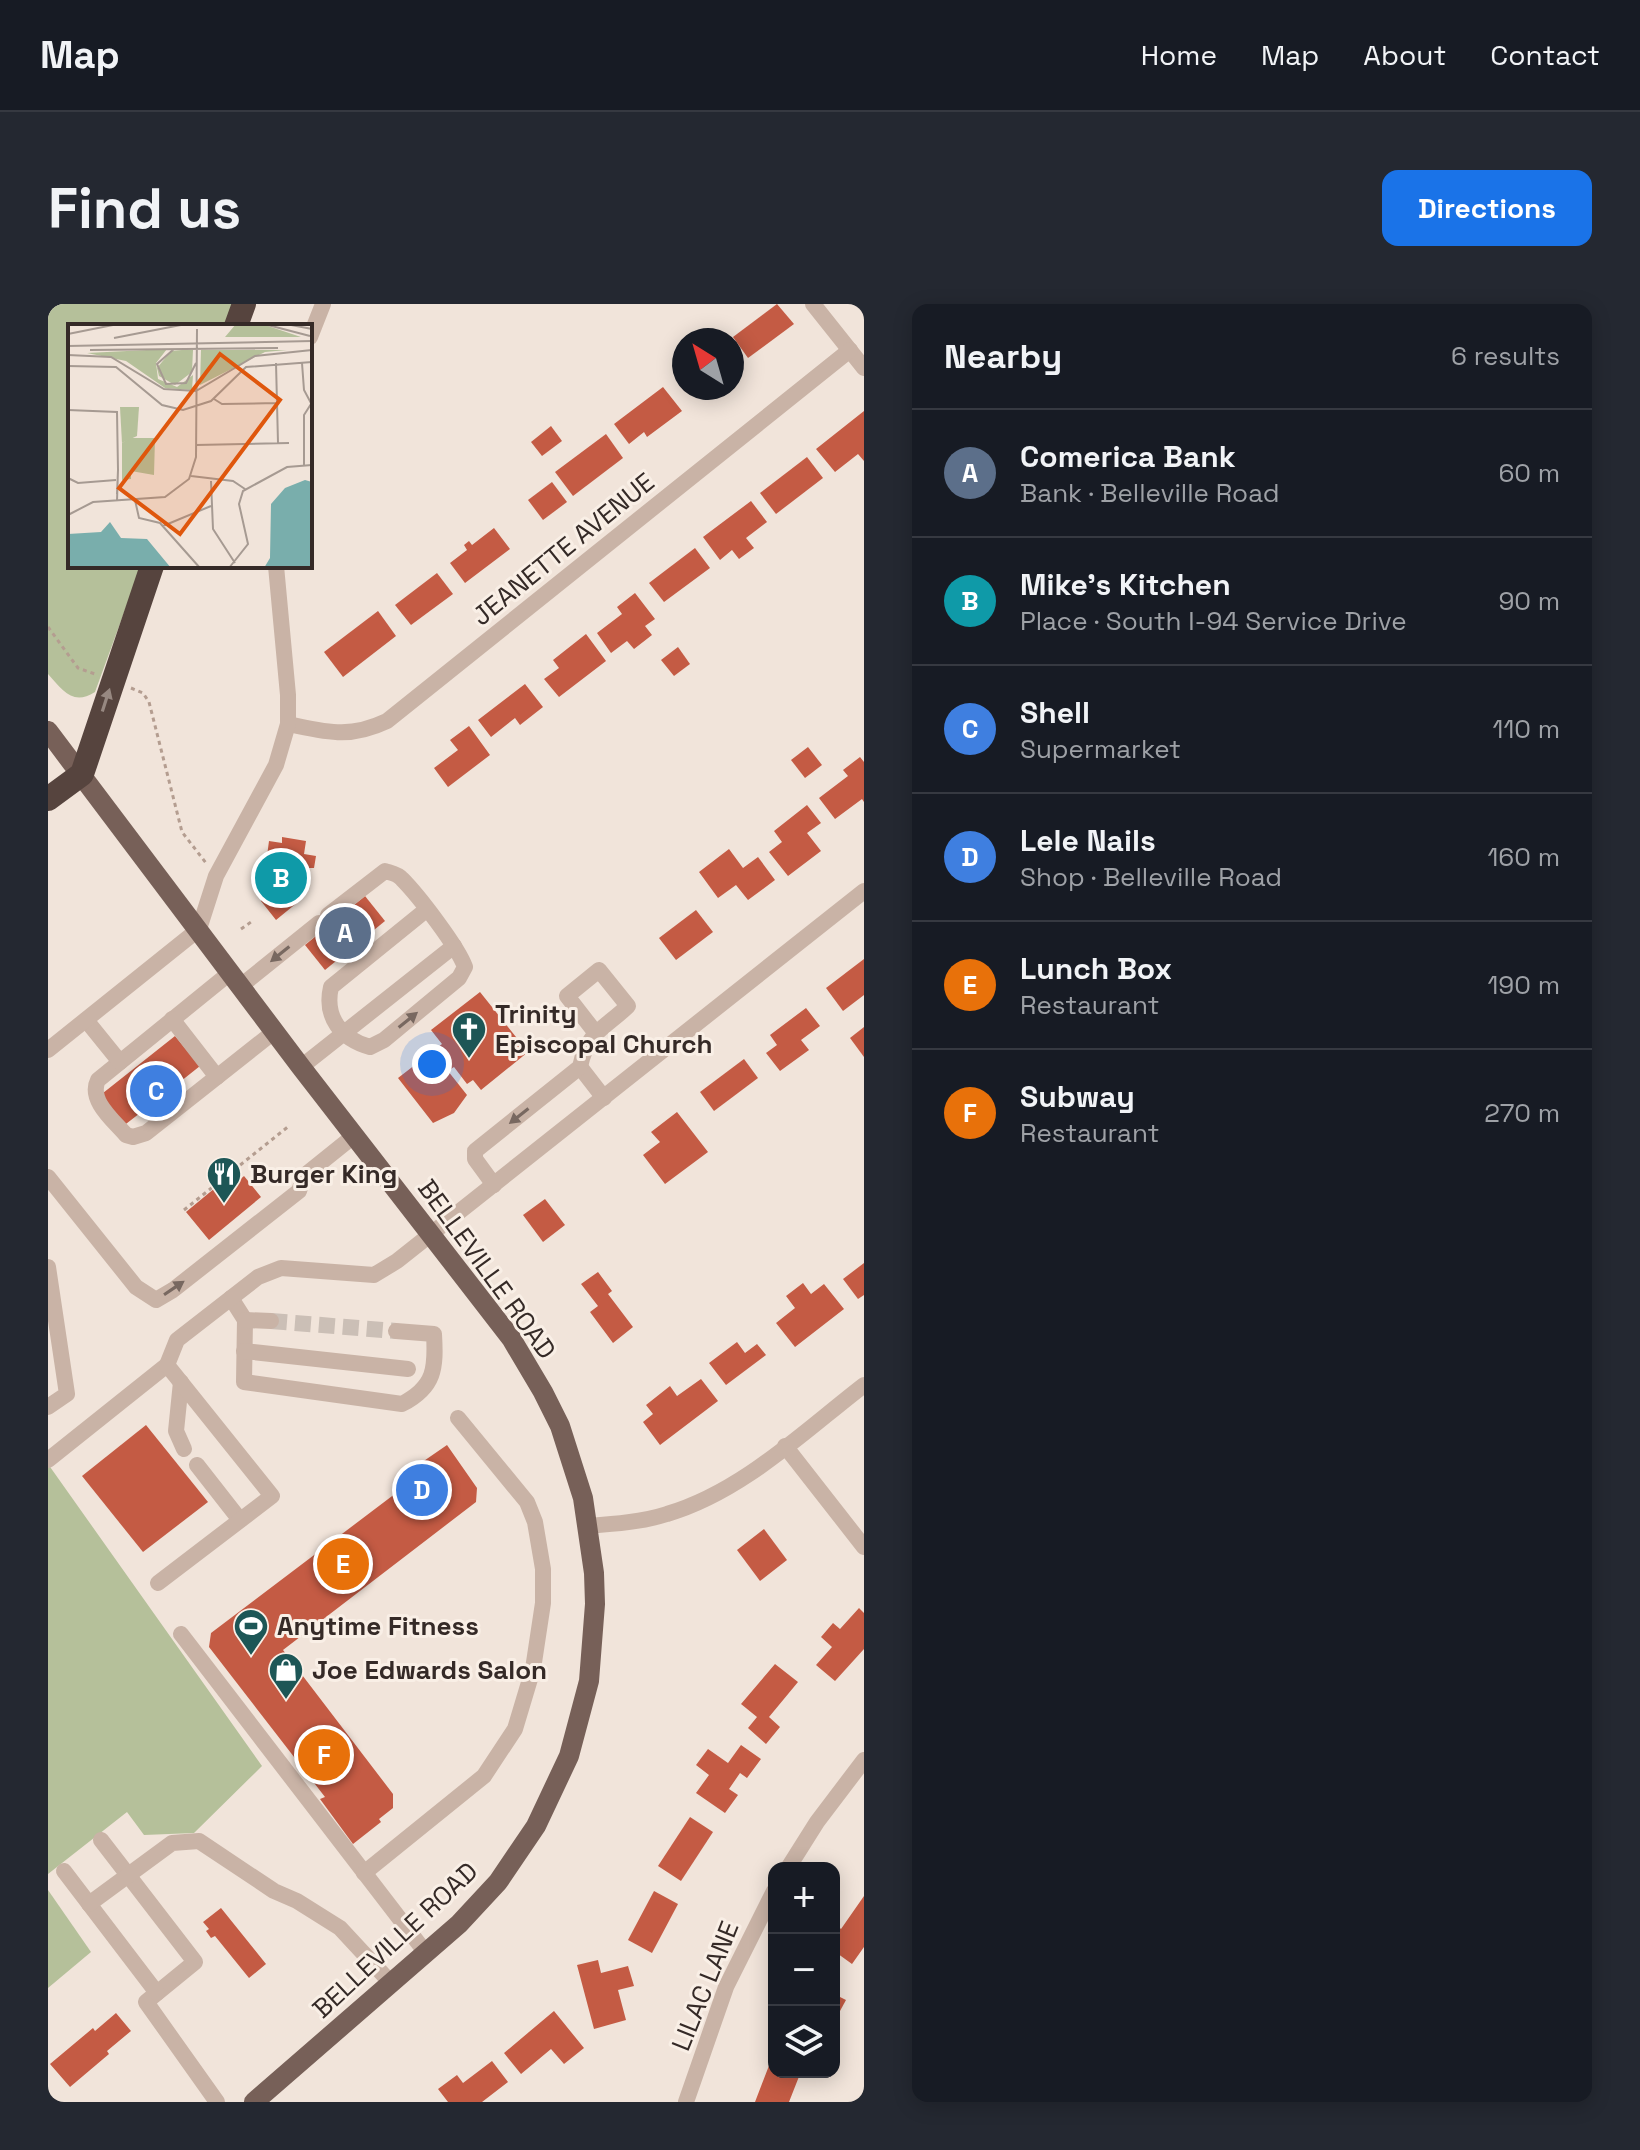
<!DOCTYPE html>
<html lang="en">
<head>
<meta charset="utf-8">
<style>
	body { margin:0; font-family:"Space Grotesk",sans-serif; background:#242831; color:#f1f3f6 }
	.controls { position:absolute; right:24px; bottom:24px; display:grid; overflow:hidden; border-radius:16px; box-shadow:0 4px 20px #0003 }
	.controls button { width:72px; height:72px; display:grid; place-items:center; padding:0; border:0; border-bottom:2px solid #363941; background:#171b24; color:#f1f3f6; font:40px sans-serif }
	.compass { position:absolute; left:624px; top:24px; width:72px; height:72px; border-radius:50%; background:#171b24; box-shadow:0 4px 20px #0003; rotate:323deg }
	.you { position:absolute; left:384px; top:760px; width:28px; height:28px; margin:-20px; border:6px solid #fff; border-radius:50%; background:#1a73e8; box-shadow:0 0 0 12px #1a73e833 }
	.badge { display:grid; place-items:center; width:52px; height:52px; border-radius:50%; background:#1a73e8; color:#fff; font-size:26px; font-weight:700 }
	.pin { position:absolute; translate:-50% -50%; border:4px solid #fff; box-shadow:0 2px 8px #0006 }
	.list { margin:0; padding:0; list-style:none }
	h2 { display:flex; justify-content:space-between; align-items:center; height:104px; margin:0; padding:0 32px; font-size:34px }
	h2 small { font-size:26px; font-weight:400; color:#9ea1a6 }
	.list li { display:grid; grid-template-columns:52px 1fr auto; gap:24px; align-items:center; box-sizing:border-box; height:128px; padding:0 32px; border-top:2px solid #363941 }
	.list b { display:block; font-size:30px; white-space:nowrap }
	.list p { margin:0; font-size:26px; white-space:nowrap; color:#9ea1a6 }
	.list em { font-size:26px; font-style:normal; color:#9ea1a6 }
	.icon { flex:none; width:44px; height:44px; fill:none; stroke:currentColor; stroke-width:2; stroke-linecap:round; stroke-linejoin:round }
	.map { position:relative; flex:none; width:816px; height:1798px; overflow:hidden; border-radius:16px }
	header { display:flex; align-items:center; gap:48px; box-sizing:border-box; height:112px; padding:0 40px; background:#171b24; border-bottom:2px solid #363941 }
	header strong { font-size:38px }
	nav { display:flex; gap:44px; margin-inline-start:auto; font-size:28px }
	.intro { display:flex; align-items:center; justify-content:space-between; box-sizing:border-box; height:192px; padding:0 48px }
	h1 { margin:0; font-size:56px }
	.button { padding:20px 36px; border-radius:16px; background:#1a73e8; color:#fff; font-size:28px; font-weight:700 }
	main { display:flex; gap:48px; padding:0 48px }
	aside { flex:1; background:#171b24; border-radius:16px; box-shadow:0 4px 20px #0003 }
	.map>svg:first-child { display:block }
	.grass { fill:#b5c09a }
	.building { fill:#c45b44 }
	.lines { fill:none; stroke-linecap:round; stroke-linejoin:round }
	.minor-tunnel { stroke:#cbbfb6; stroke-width:16; stroke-dasharray:16 8; stroke-linecap:butt }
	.path { stroke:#b49d90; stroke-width:3; stroke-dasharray:4 4; stroke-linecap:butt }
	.minor { stroke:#c9b3a6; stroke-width:16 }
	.major { stroke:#776058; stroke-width:20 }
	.highway { stroke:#56443e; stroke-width:24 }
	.oneway { fill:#978881 }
	.oneway2 { fill:#786860 }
	.labels { text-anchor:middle; stroke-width:6; stroke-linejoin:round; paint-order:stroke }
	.street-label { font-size:26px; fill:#352a27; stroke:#f9efe6 }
	.poi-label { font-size:26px; font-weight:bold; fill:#352a27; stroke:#f9efe6; text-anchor:start }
	.inset-road { fill:none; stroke:#a69a92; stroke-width:2 }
	.view { fill:#df570d; fill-opacity:0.15; stroke:#df570d; stroke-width:4 }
	.inset-edge { fill:none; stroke:#352a27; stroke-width:4 }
</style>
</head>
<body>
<header>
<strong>Map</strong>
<nav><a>Home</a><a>Map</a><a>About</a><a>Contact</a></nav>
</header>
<div class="intro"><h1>Find us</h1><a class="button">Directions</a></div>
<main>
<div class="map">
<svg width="816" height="1798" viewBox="0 0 816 1798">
	<rect width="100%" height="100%" fill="#f1e4da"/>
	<g class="grass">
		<path d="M0,0h185l-8,22h-155v240h71l-46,126c-22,14 -32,-1 -47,-18z"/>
		<polygon points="0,1160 214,1462 146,1529 96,1531 79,1508 0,1570"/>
		<polygon points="0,1586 43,1648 0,1684"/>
	</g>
	<g class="building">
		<polygon points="729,0 746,20 700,54 685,33"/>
		<polygon points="615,83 634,107 599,133 596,128 581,140 566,120"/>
		<polygon points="816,107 816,157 810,150 787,168 768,145"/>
		<polygon points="503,122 514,137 494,152 483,138"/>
		<polygon points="558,130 575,154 525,192 507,168"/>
		<polygon points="759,153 775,174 728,210 712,189"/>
		<polygon points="504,178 519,198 495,216 480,196"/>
		<polygon points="703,197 719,218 698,234 706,244 691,255 684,246 672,256 655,233"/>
		<polygon points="446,224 462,245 417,279 402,259 419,246 416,241 421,237 424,241"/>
		<polygon points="647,244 662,264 616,298 601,279"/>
		<polygon points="389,269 405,290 363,321 347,301"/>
		<polygon points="587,289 607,315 597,322 604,331 586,345 579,337 563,349 549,329 574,310 569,303"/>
		<polygon points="330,307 348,332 295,373 276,348"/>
		<polygon points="538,330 558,357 511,393 496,375 511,364 505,356"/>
		<polygon points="630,343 642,360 626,372 613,356"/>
		<polygon points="477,380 495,403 472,421 467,414 443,433 430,416"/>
		<polygon points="421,422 442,451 400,483 386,464 410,446 402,436"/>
		<polygon points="760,443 774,461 757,474 743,456"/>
		<polygon points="812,453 816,458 816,498 814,495 787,515 771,494 800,472 795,466"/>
		<polygon points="759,501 773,519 759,529 773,547 740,572 721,548 734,538 726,527"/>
		<polygon points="234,533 258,537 256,550 268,552 266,564 252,564 247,583 253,585 250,598 228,616 213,597 221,537 234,539"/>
		<polygon points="681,545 695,564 710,553 727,576 700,596 688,581 670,594 651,568"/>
		<polygon points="317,592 337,617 277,666 257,641"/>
		<polygon points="648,606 665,628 628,656 611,634"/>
		<polygon points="816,655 816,691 795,707 778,684"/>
		<polygon points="432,688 480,748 433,786 425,776 419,780 406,763 400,767 419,791 406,809 385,819 350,774 394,740 383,726"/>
		<polygon points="758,704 772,722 753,736 761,746 732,767 718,749 729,741 722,731"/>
		<polygon points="816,723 816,753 802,734"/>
		<polygon points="127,732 152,762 123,785 130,795 112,809 105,799 74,823 50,793"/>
		<polygon points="696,755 710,774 666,807 652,788"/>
		<polygon points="629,808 660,848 617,880 595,851 612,838 603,828"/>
		<polygon points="196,872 213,893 161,936 138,908 173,879 179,887"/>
		<polygon points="497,895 517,921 495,938 475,911"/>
		<polygon points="816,959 816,991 810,995 795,975"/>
		<polygon points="550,968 564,987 560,990 585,1023 565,1039 542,1008 550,1002 533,980"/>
		<polygon points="755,979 763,990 776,980 796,1005 747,1043 728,1019 747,1004 738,992"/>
		<polygon points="689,1038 697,1049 709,1040 718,1051 678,1081 661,1059"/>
		<polygon points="653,1075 670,1097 612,1141 595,1118 605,1110 598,1101 622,1082 629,1092"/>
		<polygon points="98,1121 160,1198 95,1248 34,1172"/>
		<polygon points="399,1141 429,1184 428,1198 235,1346 345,1490 345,1504 331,1515 333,1518 305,1540 272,1495 277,1493 161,1343 163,1329 360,1180 354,1172"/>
		<polygon points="716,1225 739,1256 712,1277 689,1246"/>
		<polygon points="811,1304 816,1309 816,1345 787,1377 768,1361 784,1343 773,1333 785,1319 792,1325"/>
		<polygon points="727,1360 750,1378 721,1413 732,1423 718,1440 700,1424 709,1413 693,1400"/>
		<polygon points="693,1441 713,1455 699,1474 692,1469 681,1485 690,1491 677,1509 648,1489 661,1471 648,1461 660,1445 680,1459"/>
		<polygon points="642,1513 665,1528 633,1577 610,1562"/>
		<polygon points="606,1587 630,1600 604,1649 580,1636"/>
		<polygon points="816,1592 816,1643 804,1660 786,1647 786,1623 788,1620 793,1625"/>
		<polygon points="173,1604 218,1660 201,1674 167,1632 163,1634 158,1627 161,1625 155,1618"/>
		<polygon points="550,1656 553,1669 580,1662 586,1682 570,1686 578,1716 546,1725 529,1661"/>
		<polygon points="786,1690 798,1696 786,1718"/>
		<polygon points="506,1707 536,1744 516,1760 503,1745 473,1770 456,1749"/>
		<polygon points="68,1709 83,1727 59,1747 61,1750 22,1783 2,1760 45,1724 47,1727"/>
		<polygon points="444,1757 460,1778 434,1798 400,1798 390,1785 409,1771 415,1779"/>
		<polygon points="722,1759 726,1760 726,1768 752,1770 741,1798 707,1798"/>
	</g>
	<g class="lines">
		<polyline class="minor-tunnel" points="223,1017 348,1027"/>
		<g class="path">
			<polyline points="0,323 30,364 47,370"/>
			<polyline points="83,384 95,389 101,398 134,528 158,559"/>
			<polyline points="193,625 203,618"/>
			<polyline points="136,906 241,822"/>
		</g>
		<g class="minor">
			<polyline points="765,0 816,64"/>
			<polyline points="262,33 275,0"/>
			<path d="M240,420c39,8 61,15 99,-3l463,-371"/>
			<path d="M280,611l57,-44c6,2 13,3 17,8 16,16 56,68 63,88l-6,11 -75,62 -14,7c-29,-8 -46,-30 -39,-60l95,-77"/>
			<path d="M183,668l-133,108c-10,20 15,40 28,55l7,2 13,-4 129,-102"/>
			<polyline points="194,681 271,619"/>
			<polyline points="124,715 169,773"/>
			<polyline points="38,716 72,758"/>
			<polyline points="0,746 151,625 168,572 228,461 240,420 240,391 228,262"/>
			<polyline points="253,763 406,642"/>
			<polyline points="532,763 556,794"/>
			<polyline points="0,873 88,983 108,996 125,986 251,887 256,872 307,831"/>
			<path d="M446,881l-19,-26v-8l105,-84c7,-35 24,-38 48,-61l-29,-36 -32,26 28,36"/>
			<polyline points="0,963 19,1090 0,1103"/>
			<path d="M183,994l14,22 -1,62 158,22c33,-17 34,-36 32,-70l-38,-3"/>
			<polyline points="197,1016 223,1017"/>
			<polyline points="196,1047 360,1065"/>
			<polyline points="133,1078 128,1127 136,1145"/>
			<polyline points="737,1142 816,1243"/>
			<polyline points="0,1156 119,1061"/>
			<polyline points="149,1161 192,1216"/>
			<path d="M539,1222c27,-2 55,-4 80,-12 75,-22 136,-82 197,-129"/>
			<polyline points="110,1279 224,1192 119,1061 129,1036 210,973 233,964 326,971 349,957 816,587"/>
			<polyline points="133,1330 378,1649"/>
			<polyline points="53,1536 147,1658 98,1698 169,1798"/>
			<polyline points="740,1564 769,1518 816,1456"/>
			<polyline points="16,1567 109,1689"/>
			<polyline points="316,1569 436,1472 467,1425 485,1365 495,1299 495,1265 487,1218 479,1198 410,1114"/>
			<polyline points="41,1600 124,1539 151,1537 226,1587 249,1597 292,1624 343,1679"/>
			<polyline points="638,1798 678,1683 726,1587"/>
		</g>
		<polyline class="major" points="0,427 253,763 463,1034 495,1088 512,1122 535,1194 546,1269 547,1300 541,1377 521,1452 488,1522 450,1578 411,1620 206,1798"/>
		<g class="highway">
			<polyline points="188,22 196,0"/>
			<polyline points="0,495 34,470 104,262"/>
		</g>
	</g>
	<defs><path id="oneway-solid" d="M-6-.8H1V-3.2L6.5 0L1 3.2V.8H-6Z" transform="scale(2)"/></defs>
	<use class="oneway" href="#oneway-solid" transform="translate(58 396) rotate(-72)"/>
	<g class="oneway2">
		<use href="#oneway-solid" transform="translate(232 650) rotate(141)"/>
		<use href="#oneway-solid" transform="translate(360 716) rotate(-39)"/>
		<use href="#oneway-solid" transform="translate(471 812) rotate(142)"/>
		<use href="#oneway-solid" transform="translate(126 984) rotate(-34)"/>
	</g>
	<defs>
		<g id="church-pin" transform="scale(1.8)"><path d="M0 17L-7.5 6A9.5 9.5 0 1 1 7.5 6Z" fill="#1d5656" stroke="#f9efe6"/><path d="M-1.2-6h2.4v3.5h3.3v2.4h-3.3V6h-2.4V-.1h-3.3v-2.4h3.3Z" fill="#fff"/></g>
		<g id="restaurant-pin" transform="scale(1.8)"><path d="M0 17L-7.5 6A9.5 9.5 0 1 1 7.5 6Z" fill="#1d5656" stroke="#f9efe6"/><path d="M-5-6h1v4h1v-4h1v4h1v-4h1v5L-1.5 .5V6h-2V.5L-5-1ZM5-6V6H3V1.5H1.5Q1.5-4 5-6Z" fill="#fff"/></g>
		<g id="stadium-pin" transform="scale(1.8)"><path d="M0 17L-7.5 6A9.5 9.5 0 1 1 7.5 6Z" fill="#1d5656" stroke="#f9efe6"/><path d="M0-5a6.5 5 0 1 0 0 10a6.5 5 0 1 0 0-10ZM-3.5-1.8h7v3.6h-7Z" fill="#fff"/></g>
		<g id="shop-pin" transform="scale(1.8)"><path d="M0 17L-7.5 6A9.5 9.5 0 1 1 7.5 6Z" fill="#1d5656" stroke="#f9efe6"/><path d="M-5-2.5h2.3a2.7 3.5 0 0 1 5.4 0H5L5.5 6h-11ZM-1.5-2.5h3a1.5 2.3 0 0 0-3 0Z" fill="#fff"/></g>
	</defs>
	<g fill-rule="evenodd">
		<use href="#church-pin" x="421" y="725"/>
		<use href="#restaurant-pin" x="176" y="870"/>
		<use href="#stadium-pin" x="203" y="1322"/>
		<use href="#shop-pin" x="238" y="1366"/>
	</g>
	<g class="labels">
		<g class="street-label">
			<text transform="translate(515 245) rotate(-39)" y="9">JEANETTE AVENUE</text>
			<text transform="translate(439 965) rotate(54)" y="9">BELLEVILLE ROAD</text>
			<text transform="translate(347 1636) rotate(-43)" y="9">BELLEVILLE ROAD</text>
			<text transform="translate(657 1682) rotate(-68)" y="9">LILAC LANE</text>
		</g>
		<g class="poi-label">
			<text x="447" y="719">Trinity<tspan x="447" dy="30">Episcopal Church</tspan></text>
			<text x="202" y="879">Burger King</text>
			<text x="229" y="1331">Anytime Fitness</text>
			<text x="264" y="1375">Joe Edwards Salon</text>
		</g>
	</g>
	<g transform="translate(20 20)">
		<rect width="244" height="244" fill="#f1e4da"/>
		<path d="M168,0h26l39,13h-76zM99,25l-11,14 2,16 19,8 16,-12 -1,15 -27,-2 -39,-27 -39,-8zM114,26h11l-1,22 -17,13 -16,-9 -2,-8 14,-17zM133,26h86l-22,2 -65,33zM62,114h25l-1,37 -23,-4v8l-9,1v-37z" fill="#b5c09a"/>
		<path d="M52,83h19l-2,29 -15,7z" fill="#b5c09a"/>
		<path d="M237,156l7,2v86h-48l6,-10 1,-54 14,-16zM42,198l11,16 26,1 24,29h-103v-34l33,-2z" fill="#79aeac"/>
		<path class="inset-road" d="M196,0l46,12M218,0l26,5M0,10l50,-10M46,14l72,-14M0,22l244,-5M106,25l-17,15 9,20 20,-1 10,-20M22,26l188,-2M0,31l43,2 53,32 32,2 59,-35 57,-6M208,39l2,80M234,39l2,27 8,15M0,42l48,1 46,38 21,5 28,-9 35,-34 66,-5M146,75l8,5 55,-1M0,86l49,2 1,58M128,121l93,-2M236,141v-50l7,-11M123,152l42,5 12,8M0,154l10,5 38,-3M143,157l2,48 22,34M49,170l1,-24 -1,31M67,176l4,18 21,5 40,45M0,191l25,-13 72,-5 24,-18 7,-22 1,-128M95,202l48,-20M161,244l19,-24 -9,-40 4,-13 44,-24 25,-2"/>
		<path class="view" d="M152,30l60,46 -100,134 -61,-46z"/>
		<rect width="244" height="244" class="inset-edge"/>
	</g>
</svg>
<div class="controls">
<button>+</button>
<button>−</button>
<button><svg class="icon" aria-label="layers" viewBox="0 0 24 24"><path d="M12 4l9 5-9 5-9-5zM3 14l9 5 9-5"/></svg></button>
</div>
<svg class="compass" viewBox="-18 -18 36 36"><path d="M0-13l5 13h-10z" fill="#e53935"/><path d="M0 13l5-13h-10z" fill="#9ea1a6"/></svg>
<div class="you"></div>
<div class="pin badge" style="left:297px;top:629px;background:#5c6f8a">A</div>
<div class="pin badge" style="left:233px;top:574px;background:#0f9aa8">B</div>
<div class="pin badge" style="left:108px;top:787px;background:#3f7fe0">C</div>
<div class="pin badge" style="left:374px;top:1186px;background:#3f7fe0">D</div>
<div class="pin badge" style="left:295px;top:1260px;background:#e8710a">E</div>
<div class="pin badge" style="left:276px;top:1451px;background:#e8710a">F</div>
</div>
<aside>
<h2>Nearby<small>6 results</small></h2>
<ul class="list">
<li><span class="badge" style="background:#5c6f8a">A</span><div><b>Comerica Bank</b><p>Bank · Belleville Road</p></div><em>60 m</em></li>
<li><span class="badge" style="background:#0f9aa8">B</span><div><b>Mike's Kitchen</b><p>Place · South I-94 Service Drive</p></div><em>90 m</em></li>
<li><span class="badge" style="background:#3f7fe0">C</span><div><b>Shell</b><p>Supermarket</p></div><em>110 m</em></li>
<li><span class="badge" style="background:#3f7fe0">D</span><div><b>Lele Nails</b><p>Shop · Belleville Road</p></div><em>160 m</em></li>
<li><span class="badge" style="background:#e8710a">E</span><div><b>Lunch Box</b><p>Restaurant</p></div><em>190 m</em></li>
<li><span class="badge" style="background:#e8710a">F</span><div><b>Subway</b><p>Restaurant</p></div><em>270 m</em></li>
</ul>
</aside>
</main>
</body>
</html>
